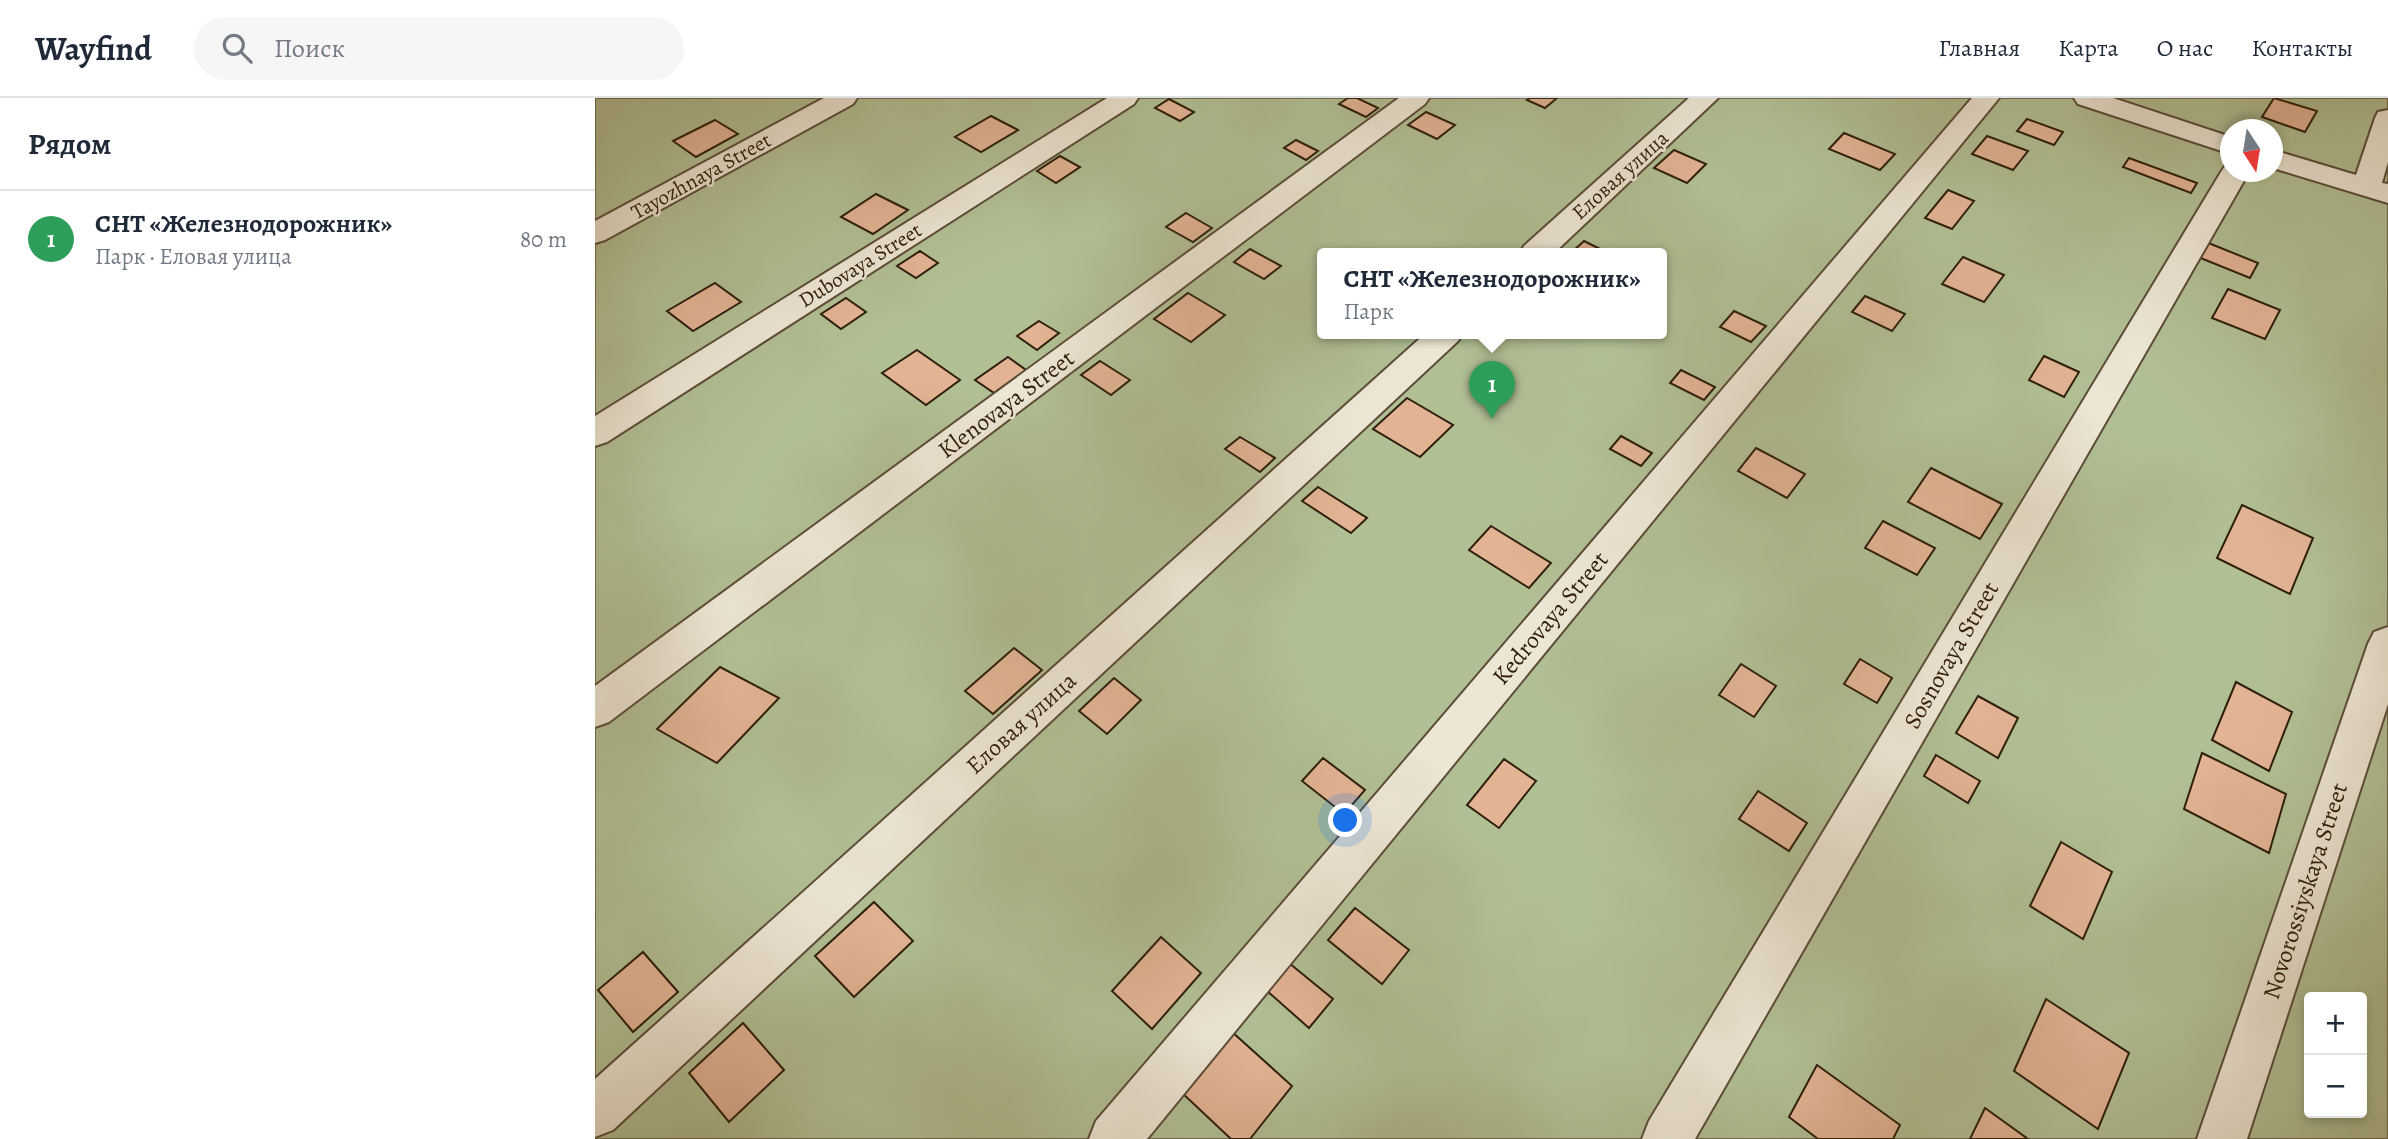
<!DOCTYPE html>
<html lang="ru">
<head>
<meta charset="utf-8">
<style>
	body { margin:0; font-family:Alegreya,serif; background:#f6f6f7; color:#1f2937 }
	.controls { position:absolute; right:21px; bottom:21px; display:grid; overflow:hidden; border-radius:7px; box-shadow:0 4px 10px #0003 }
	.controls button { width:63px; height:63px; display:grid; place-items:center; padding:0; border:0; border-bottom:2px solid #e0e1e3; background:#fff; color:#1f2937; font:35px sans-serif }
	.compass { position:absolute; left:1625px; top:21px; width:63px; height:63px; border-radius:50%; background:#fff; box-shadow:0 4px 10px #0003; rotate:168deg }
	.you { position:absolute; left:751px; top:723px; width:24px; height:24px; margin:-18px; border:5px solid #fff; border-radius:50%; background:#1a73e8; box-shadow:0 0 0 10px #1a73e833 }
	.badge { display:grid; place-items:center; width:46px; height:46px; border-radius:50%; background:#0f766e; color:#fff; font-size:23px; font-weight:700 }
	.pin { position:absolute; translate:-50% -58px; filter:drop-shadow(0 2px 4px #0008) }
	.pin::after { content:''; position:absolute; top:37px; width:24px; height:21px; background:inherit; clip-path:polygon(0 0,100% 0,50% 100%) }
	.popup { position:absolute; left:722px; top:150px; width:350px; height:91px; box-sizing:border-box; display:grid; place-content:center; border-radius:7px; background:#fff; filter:drop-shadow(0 2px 5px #0005); font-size:23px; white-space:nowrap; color:#747a83 }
	.popup b { font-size:26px; color:#1f2937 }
	.popup::after { content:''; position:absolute; left:50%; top:100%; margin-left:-14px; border:14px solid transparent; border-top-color:#fff }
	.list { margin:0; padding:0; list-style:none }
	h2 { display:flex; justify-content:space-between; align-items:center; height:91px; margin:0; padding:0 28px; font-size:30px }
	h2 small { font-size:23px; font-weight:400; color:#747a83 }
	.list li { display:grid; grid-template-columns:46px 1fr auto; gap:21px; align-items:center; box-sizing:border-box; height:98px; padding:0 28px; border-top:2px solid #e0e1e3 }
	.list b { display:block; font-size:26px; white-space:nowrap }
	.list p { margin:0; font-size:23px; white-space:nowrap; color:#747a83 }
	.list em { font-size:23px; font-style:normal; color:#747a83 }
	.icon { flex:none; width:38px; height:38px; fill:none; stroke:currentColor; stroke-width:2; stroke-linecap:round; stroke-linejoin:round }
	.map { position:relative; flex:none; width:1793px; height:1041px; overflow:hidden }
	header { display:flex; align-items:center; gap:42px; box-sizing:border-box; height:98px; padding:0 35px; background:#fff; border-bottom:2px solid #e0e1e3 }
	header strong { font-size:33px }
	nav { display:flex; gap:38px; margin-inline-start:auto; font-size:24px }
	.search { width:490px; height:63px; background:#f6f6f7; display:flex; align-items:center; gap:18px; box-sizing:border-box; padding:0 24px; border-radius:38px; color:#747a83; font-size:26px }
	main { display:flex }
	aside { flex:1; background:#fff }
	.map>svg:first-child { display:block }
	.green { fill:#b1bf94; stroke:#706e50; stroke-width:2; fill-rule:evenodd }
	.building { fill:#e2b494; stroke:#2e1e0b; stroke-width:2 }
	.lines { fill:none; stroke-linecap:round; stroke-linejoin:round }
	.minor-casing { stroke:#5b4c38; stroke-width:4 }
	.minor { fill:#ede6d5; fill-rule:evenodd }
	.labels { text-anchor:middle; stroke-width:5; stroke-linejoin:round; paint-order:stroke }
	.far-street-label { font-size:21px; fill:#2e1e0b; stroke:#ede6d5 }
	.street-label { font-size:24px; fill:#2e1e0b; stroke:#ede6d5 }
</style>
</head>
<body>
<header>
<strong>Wayfind</strong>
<div class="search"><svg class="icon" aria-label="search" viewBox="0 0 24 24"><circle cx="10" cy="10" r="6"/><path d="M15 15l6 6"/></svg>Поиск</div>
<nav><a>Главная</a><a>Карта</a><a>О нас</a><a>Контакты</a></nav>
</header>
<main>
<aside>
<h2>Рядом<small></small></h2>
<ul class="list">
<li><span class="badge" style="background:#2e9e5b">1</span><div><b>СНТ «Железнодорожник»</b><p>Парк · Еловая улица</p></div><em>80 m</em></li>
</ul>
</aside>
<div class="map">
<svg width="1793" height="1041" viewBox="0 0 1793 1041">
	<rect width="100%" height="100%" fill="#e3d8bf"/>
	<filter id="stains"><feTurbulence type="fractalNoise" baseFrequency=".00286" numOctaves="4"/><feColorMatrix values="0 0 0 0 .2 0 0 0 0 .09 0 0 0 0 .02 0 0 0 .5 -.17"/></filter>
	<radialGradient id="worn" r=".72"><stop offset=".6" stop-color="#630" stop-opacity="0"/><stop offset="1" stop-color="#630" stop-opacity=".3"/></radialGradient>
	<path class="green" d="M0,0h1793v1041h-1793zM1636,32h42v42h-42zM727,155h340v80h-340zM1714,899h53v116h-53z"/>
	<g class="building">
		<polygon points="753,0 762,0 783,10 771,19 744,6"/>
		<polygon points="935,0 962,0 950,10 932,2"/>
		<polygon points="1679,0 1722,13 1710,34 1667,19"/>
		<polygon points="574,1 599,14 585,23 560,10"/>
		<polygon points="831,14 860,27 842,41 813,27"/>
		<polygon points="396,18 423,32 386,54 360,39"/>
		<polygon points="1432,21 1468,34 1459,47 1422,33"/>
		<polygon points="120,22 143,36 101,59 78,43"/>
		<polygon points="1249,35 1300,56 1285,72 1234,51"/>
		<polygon points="1392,38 1433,53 1418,72 1377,56"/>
		<polygon points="701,42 723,53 711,62 689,50"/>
		<polygon points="1079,52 1111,66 1092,85 1059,70"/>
		<polygon points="465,58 485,69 461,85 442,73"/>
		<polygon points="1534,60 1602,85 1596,95 1528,69"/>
		<polygon points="1353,92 1379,103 1357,131 1330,120"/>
		<polygon points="281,96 313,112 278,136 246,119"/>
		<polygon points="591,115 617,130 598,144 571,129"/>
		<polygon points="989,143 1013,155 976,155"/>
		<polygon points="1611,144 1663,165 1655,180 1603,159"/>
		<polygon points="655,151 686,168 669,181 639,164"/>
		<polygon points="325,153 343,165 321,180 302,168"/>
		<polygon points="1368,159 1409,177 1389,204 1347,186"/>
		<polygon points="120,185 146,204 98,233 72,213"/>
		<polygon points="1633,191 1685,212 1670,241 1617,220"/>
		<polygon points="593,195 630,217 596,244 559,221"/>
		<polygon points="1270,198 1310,216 1297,233 1257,214"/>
		<polygon points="251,200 271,214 246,231 226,216"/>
		<polygon points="1139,213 1171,228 1156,244 1125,229"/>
		<polygon points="444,223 464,235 442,252 422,238"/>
		<polygon points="322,252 365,282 331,307 287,275"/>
		<polygon points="1449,258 1484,274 1469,299 1434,282"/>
		<polygon points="413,259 431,272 399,295 380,282"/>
		<polygon points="505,263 535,282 516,297 486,277"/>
		<polygon points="1086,272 1120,289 1109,302 1075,285"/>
		<polygon points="812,300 858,327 825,359 778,331"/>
		<polygon points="1026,338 1057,355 1046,368 1015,351"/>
		<polygon points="645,339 680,360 665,374 630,351"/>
		<polygon points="1161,350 1210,376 1192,400 1143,373"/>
		<polygon points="1336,370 1407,406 1385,441 1313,404"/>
		<polygon points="723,389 772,420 756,435 707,403"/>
		<polygon points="1647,407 1718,440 1695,496 1622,460"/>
		<polygon points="1288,423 1340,450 1322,477 1270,450"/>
		<polygon points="896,428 956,465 934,490 874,452"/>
		<polygon points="419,550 447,572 398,616 370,593"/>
		<polygon points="1265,561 1297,580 1282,605 1249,586"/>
		<polygon points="1146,566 1181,588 1159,619 1124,597"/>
		<polygon points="125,569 184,600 122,665 62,631"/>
		<polygon points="519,580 546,602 512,636 484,613"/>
		<polygon points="1641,584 1697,614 1674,673 1617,642"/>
		<polygon points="1383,598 1423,620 1403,660 1361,635"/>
		<polygon points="1607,655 1691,696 1674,755 1589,711"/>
		<polygon points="1341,657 1385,683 1373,705 1329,678"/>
		<polygon points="728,660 770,692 749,716 707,683"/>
		<polygon points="909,661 941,683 904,730 872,707"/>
		<polygon points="1163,693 1212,725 1194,753 1144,721"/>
		<polygon points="1466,744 1517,774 1488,841 1435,808"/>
		<polygon points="279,804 318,843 259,899 220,858"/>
		<polygon points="760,810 814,852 787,886 733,842"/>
		<polygon points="566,839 606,875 557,931 517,893"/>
		<polygon points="48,854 83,894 38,934 3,892"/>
		<polygon points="694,865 738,901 714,930 671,892"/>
		<polygon points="1451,901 1534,955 1503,1031 1419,973"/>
		<polygon points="148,925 189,972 134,1024 94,975"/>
		<polygon points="636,933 697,988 655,1041 636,1041 585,993"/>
		<polygon points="1222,967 1305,1027 1298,1041 1223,1041 1194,1019"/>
		<polygon points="1390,1010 1433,1041 1375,1041"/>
	</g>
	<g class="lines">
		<g class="minor-casing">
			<g id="minor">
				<polygon points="229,0 262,0 258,6 10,142 0,145 0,123"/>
				<polygon points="512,0 543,0 539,6 12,344 0,348 0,318"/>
				<polygon points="804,0 834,0 830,6 14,624 0,629 0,588"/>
				<polygon points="1094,0 1123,0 959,155 925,155 929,148"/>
				<polygon points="1377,0 1404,0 552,1041 494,1041 501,1023"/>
				<polygon points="1479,0 1518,0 1636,39 1636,56 1483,6"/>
				<polygon points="1793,12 1793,64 1787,85 1793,86 1793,105 1678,70 1678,52 1761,77 1780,20 1783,14"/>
				<polygon points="1636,66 1636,74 1654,74 1100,1041 1047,1041 1054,1023 1626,74 1630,68"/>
				<polygon points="831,235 868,235 863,243 18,1032 0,1039 0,981"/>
				<polygon points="1793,529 1793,606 1652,1041 1602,1041 1773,546 1779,534"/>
			</g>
		</g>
		<use href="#minor" class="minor"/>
	</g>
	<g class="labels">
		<g class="far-street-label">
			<text transform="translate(1025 77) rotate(-42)" y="7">Еловая улица</text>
			<text transform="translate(106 78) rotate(-29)" y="7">Tayozhnaya Street</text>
			<text transform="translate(265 167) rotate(-32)" y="7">Dubovaya Street</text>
		</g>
		<g class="street-label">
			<text transform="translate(411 306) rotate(-37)" y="8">Klenovaya Street</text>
			<text transform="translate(955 520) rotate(-50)" y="8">Kedrovaya Street</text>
			<text transform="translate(1356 557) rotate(-60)" y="8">Sosnovaya Street</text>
			<text transform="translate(426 625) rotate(-42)" y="8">Еловая улица</text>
			<text transform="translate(1710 793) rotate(-72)" y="8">Novorossiyskaya Street</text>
		</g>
	</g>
	<rect width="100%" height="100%" filter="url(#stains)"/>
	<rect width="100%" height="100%" fill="url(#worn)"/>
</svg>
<div class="controls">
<button>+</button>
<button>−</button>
</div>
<svg class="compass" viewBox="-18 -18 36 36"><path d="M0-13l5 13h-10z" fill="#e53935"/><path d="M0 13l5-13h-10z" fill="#747a83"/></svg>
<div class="you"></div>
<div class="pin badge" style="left:897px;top:321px;background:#2e9e5b">1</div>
<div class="popup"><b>СНТ «Железнодорожник»</b>Парк</div>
</div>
</main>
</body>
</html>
